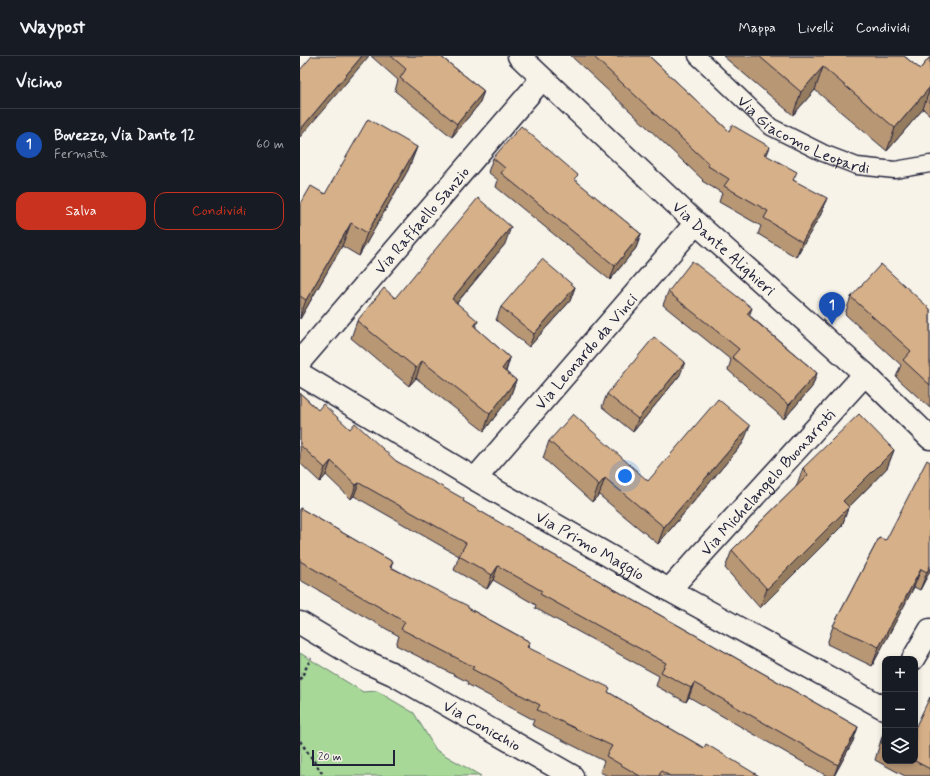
<!DOCTYPE html>
<html lang="it">
<head>
<meta charset="utf-8">
<style>
	body { margin:0; font-family:Mynerve,sans-serif; background:#242831; color:#f1f3f6 }
	.controls { position:absolute; right:12px; bottom:12px; display:grid; overflow:hidden; border-radius:8px; box-shadow:0 2px 6px #0003 }
	.controls button { width:36px; height:36px; display:grid; place-items:center; padding:0; border:0; border-bottom:1px solid #363941; background:#171b24; color:#f1f3f6; font:20px sans-serif }
	.scale { position:absolute; left:12px; bottom:10px; width:83px; box-sizing:border-box; padding-left:4px; border:2px solid #22223b; border-top:0; font-size:11px; line-height:14px; white-space:nowrap; color:#22223b; -webkit-text-stroke:3px #f7f3e8; paint-order:stroke }
	.you { position:absolute; left:325px; top:420px; width:14px; height:14px; margin:-10px; border:3px solid #fff; border-radius:50%; background:#1a73e8; box-shadow:0 0 0 6px #1a73e833 }
	.badge { display:grid; place-items:center; width:26px; height:26px; border-radius:50%; background:#c8321e; color:#fff; font-size:13px; font-weight:700 }
	.pin { position:absolute; translate:-50% -33px; filter:drop-shadow(0 1px 2px #0008) }
	.pin::after { content:''; position:absolute; top:21px; width:14px; height:12px; background:inherit; clip-path:polygon(0 0,100% 0,50% 100%) }
	.list { margin:0; padding:0; list-style:none }
	h2 { display:flex; justify-content:space-between; align-items:center; height:52px; margin:0; padding:0 16px; font-size:17px }
	h2 small { font-size:13px; font-weight:400; color:#9ea1a6 }
	.list li { display:grid; grid-template-columns:26px 1fr auto; gap:12px; align-items:center; box-sizing:border-box; height:72px; padding:0 16px; border-top:1px solid #363941 }
	.list b { display:block; font-size:15px; white-space:nowrap }
	.list p { margin:0; font-size:13px; white-space:nowrap; color:#9ea1a6 }
	.list em { font-size:13px; font-style:normal; color:#9ea1a6 }
	.actions { display:flex; gap:8px; padding:12px 16px }
	.actions a { flex:1; padding:9px 0; border:1px solid #c8321e; border-radius:12px; text-align:center; font-size:14px; color:#c8321e }
	.actions .main { background:#c8321e; color:#fff }
	.icon { flex:none; width:22px; height:22px; fill:none; stroke:currentColor; stroke-width:2; stroke-linecap:round; stroke-linejoin:round }
	.map { position:relative; flex:none; width:630px; height:720px; overflow:hidden }
	header { display:flex; align-items:center; gap:24px; box-sizing:border-box; height:56px; padding:0 20px; background:#171b24; border-bottom:1px solid #363941 }
	header strong { font-size:19px }
	nav { display:flex; gap:22px; margin-inline-start:auto; font-size:14px }
	main { display:flex }
	aside { flex:1; background:#171b24 }
	.map>svg:first-child { display:block }
	.green { fill:#a7d898; stroke:#647d6a }
	.lines { fill:none; stroke-linecap:round; stroke-linejoin:round }
	.service-casing { stroke:#22223b; stroke-width:19 }
	.minor-casing { stroke:#22223b; stroke-width:25 }
	.path { stroke:#22223b; stroke-width:2.5; stroke-dasharray:3 3; stroke-linecap:butt }
	.service { stroke:#f7f3e8; stroke-width:16 }
	.minor { stroke:#f7f3e8; stroke-width:22 }
	.wall { fill:#b89775; stroke:#22223b }
	.shaded-wall { fill:#967b5f; stroke:#22223b }
	.building { fill:#d6b088; stroke:#22223b }
	.labels { text-anchor:middle; stroke-width:3; stroke-linejoin:round; paint-order:stroke }
	.street-label { font-size:16px; fill:#22223b; stroke:#f7f3e8 }
</style>
</head>
<body>
<header>
<strong>Waypost</strong>
<nav><a>Mappa</a><a>Livelli</a><a>Condividi</a></nav>
</header>
<main>
<aside>
<h2>Vicino<small></small></h2>
<ul class="list">
<li><span class="badge" style="background:#1a4fb4">1</span><div><b>Bovezzo, Via Dante 12</b><p>Fermata</p></div><em>60 m</em></li>
</ul>
<div class="actions"><a class="main">Salva</a><a>Condividi</a></div>
</aside>
<div class="map">
<svg width="630" height="720" viewBox="0 0 630 720">
	<rect width="100%" height="100%" fill="#f7f3e8"/>
	<filter id="ink" filterUnits="userSpaceOnUse"><feTurbulence type="fractalNoise" baseFrequency=".025" numOctaves="2"/><feDisplacementMap in="SourceGraphic" scale="8" xChannelSelector="R" yChannelSelector="G"/><feConvolveMatrix kernelMatrix="1 2 1 2 8 2 1 2 1" color-interpolation-filters="sRGB"/></filter>
	<g filter="url(#ink)">
		<polygon class="green" points="0,597 63,636 77,635 114,657 136,694 181,720 0,720"/>
		<g class="lines">
			<g class="service-casing">
				<g id="service">
					<path id="s1" d="M397,0l74,71 52,26 34,13 38,4 35,-6"/>
				</g>
			</g>
			<g class="minor-casing">
				<g id="minor">
					<path id="s2" d="M219,0l177,167 169,151 65,64"/>
					<path id="s3" d="M0,305l242,-282"/>
					<path id="s4" d="M0,318l175,105 194,111 215,118 1,-2"/>
					<path id="s5" d="M175,423l221,-256"/>
					<path id="s6" d="M369,534l196,-216"/>
					<path id="s7" d="M0,567l60,36 33,15 179,102"/>
					<polyline points="613,603 630,574"/>
				</g>
			</g>
			<g class="path">
				<polyline points="0,624 11,602"/>
				<polyline points="0,685 24,720"/>
			</g>
			<use href="#service" class="service"/>
			<use href="#minor" class="minor"/>
		</g>
		<g class="wall">
			<polygon points="71,0 140,0 184,35 179,48 152,81 95,35 98,24"/>
			<polygon points="271,0 349,0 429,75 467,100 494,124 521,158 496,201 458,178 461,170 419,146 422,137 402,125 403,124 330,55"/>
			<polygon points="423,0 604,0 620,13 630,1 630,59 623,53 587,95 515,34 493,59"/>
			<polygon points="117,91 108,114 59,200 42,190 0,263 0,149 25,138"/>
			<polygon points="193,102 276,125 341,178 336,192 310,224 196,131 198,124 188,116"/>
			<polygon points="205,188 157,247 176,272 210,302 206,316 216,324 210,341 184,375 116,322 109,330 51,282 57,265 95,242"/>
			<polygon points="275,231 270,245 229,291 196,264 201,251"/>
			<polygon points="368,236 449,259 517,317 512,331 484,363 428,314 431,304 363,249"/>
			<polygon points="551,241 630,253 630,352 596,321 601,309 545,258"/>
			<polygon points="380,319 333,376 302,351 307,338"/>
			<polygon points="0,337 18,354 50,373 96,405 243,493 558,671 553,685 534,720 527,720 389,641 386,646 356,630 359,620 235,552 236,549 193,524 187,533 154,514 159,500 54,440 51,443 26,419 20,426 0,407"/>
			<polygon points="249,385 348,425 443,387 358,488 299,439 292,446 243,402"/>
			<polygon points="594,394 587,412 548,452 542,470 460,552 425,512 432,494 496,431 503,412"/>
			<polygon points="0,452 93,506 91,511 168,552 230,586 228,592 308,636 404,692 459,720 308,720 300,716 304,705 232,669 234,664 167,628 168,626 96,589 99,580 0,524"/>
			<polygon points="579,482 630,515 620,534 614,531 572,610 527,588 533,570"/>
			<polygon points="630,641 630,720 605,720 575,704 581,684 585,672 585,705 615,705"/>
		</g>
		<g class="shaded-wall">
			<polygon points="62,0 69,0 0,81 0,74"/>
			<polygon points="523,11 515,34 493,59 501,36"/>
			<polygon points="630,31 630,32 623,53 587,95 595,72"/>
			<polygon points="184,35 179,48 152,81 157,68"/>
			<polygon points="117,91 108,114 59,200 67,177"/>
			<polygon points="470,91 464,106 464,98"/>
			<polygon points="527,142 521,158 496,201 502,186"/>
			<polygon points="51,167 42,190 0,263 0,261 6,244"/>
			<polygon points="211,171 205,188 146,260 152,243"/>
			<polygon points="341,178 336,192 310,224 315,210"/>
			<polygon points="275,231 270,245 229,291 234,278"/>
			<polygon points="452,252 447,266 447,258"/>
			<polygon points="178,265 172,282 174,270"/>
			<polygon points="210,302 204,320 202,313"/>
			<polygon points="122,305 116,322 109,330 116,312"/>
			<polygon points="385,306 380,319 333,376 338,363"/>
			<polygon points="517,317 512,331 484,363 489,349"/>
			<polygon points="216,324 210,341 184,375 190,358"/>
			<polygon points="450,370 443,387 358,488 364,471"/>
			<polygon points="594,394 587,412 548,452 542,470 460,552 467,533 543,445"/>
			<polygon points="31,405 26,419 20,426 25,412"/>
			<polygon points="305,422 299,439 292,446 299,429"/>
			<polygon points="59,427 54,440 51,443 56,429"/>
			<polygon points="198,510 193,524 187,533 192,519"/>
			<polygon points="630,510 630,515 620,534 627,516"/>
			<polygon points="621,513 614,531 572,610 579,591"/>
			<polygon points="394,627 389,641 386,646 391,632"/>
			<polygon points="558,671 553,685 534,720 538,709"/>
		</g>
		<g class="building">
			<polygon points="12,0 62,0 0,74 0,14"/>
			<polygon points="91,0 140,0 184,35 157,68 100,22 106,13"/>
			<polygon points="293,0 349,0 429,75 432,69 470,91 464,98 497,116 493,124 527,142 502,186 464,162 468,155 424,130 429,123 408,110 409,108"/>
			<polygon points="459,0 604,0 620,13 630,1 630,31 595,72 523,11 501,36"/>
			<polygon points="68,63 117,91 67,177 51,167 6,244 0,240 0,149 11,130 25,138"/>
			<polygon points="221,70 278,119 274,123 341,178 315,210 201,117 205,112 193,102"/>
			<polygon points="178,142 211,171 152,243 178,265 174,270 210,302 202,313 216,324 190,358 122,305 116,312 57,265 84,232 95,242"/>
			<polygon points="242,203 275,231 234,278 201,251"/>
			<polygon points="392,205 452,252 447,258 517,317 489,349 432,301 439,293 368,236"/>
			<polygon points="581,208 630,253 630,329 603,304 611,295 551,241"/>
			<polygon points="354,281 385,306 338,363 307,338"/>
			<polygon points="0,337 18,354 23,348 50,373 55,367 96,405 164,443 163,445 243,492 243,493 558,671 538,709 394,627 391,632 361,616 366,607 240,538 242,535 198,510 192,519 159,500 166,487 59,427 56,429 31,405 25,412 0,389"/>
			<polygon points="418,343 450,370 364,471 305,422 299,429 249,385 273,358 348,425"/>
			<polygon points="559,358 594,394 543,445 549,451 467,533 432,494 508,419 503,412"/>
			<polygon points="627,404 630,406 630,510 627,516 621,513 579,591 533,570 579,482 586,484"/>
			<polygon points="0,452 93,506 90,511 168,550 168,552 230,586 227,591 310,632 308,636 404,692 406,688 459,720 370,720 361,715 359,720 340,720 306,700 312,690 237,654 240,649 172,613 174,611 101,573 105,566 0,505"/>
			<polygon points="630,641 630,713 615,705 615,672"/>
			<polygon points="585,674 585,689 581,687"/>
		</g>
	</g>
	<g class="labels">
		<g class="street-label">
			<text dy="6" stroke="none"><textPath href="#s1" startOffset="135">Via Giacomo Leopardi</textPath></text>
			<text dy="6" stroke="none"><textPath href="#s3" startOffset="186">Via Raffaello Sanzio</textPath></text>
			<text dy="6" stroke="none"><textPath href="#s2" startOffset="281">Via Dante Alighieri</textPath></text>
			<text dy="6" stroke="none"><textPath href="#s5" startOffset="169">Via Leonardo da Vinci</textPath></text>
			<text dy="6" stroke="none"><textPath href="#s6" startOffset="146">Via Michelangelo Buonarroti</textPath></text>
			<text dy="6" stroke="none"><textPath href="#s4" startOffset="337">Via Primo Maggio</textPath></text>
			<text dy="6" stroke="none"><textPath href="#s7" startOffset="209">Via Conicchio</textPath></text>
		</g>
	</g>
</svg>
<div class="controls">
<button>+</button>
<button>−</button>
<button><svg class="icon" aria-label="layers" viewBox="0 0 24 24"><path d="M12 4l9 5-9 5-9-5zM3 14l9 5 9-5"/></svg></button>
</div>
<div class="scale">20 m</div>
<div class="you"></div>
<div class="pin badge" style="left:532px;top:269px;background:#1a4fb4">1</div>
</div>
</main>
</body>
</html>
